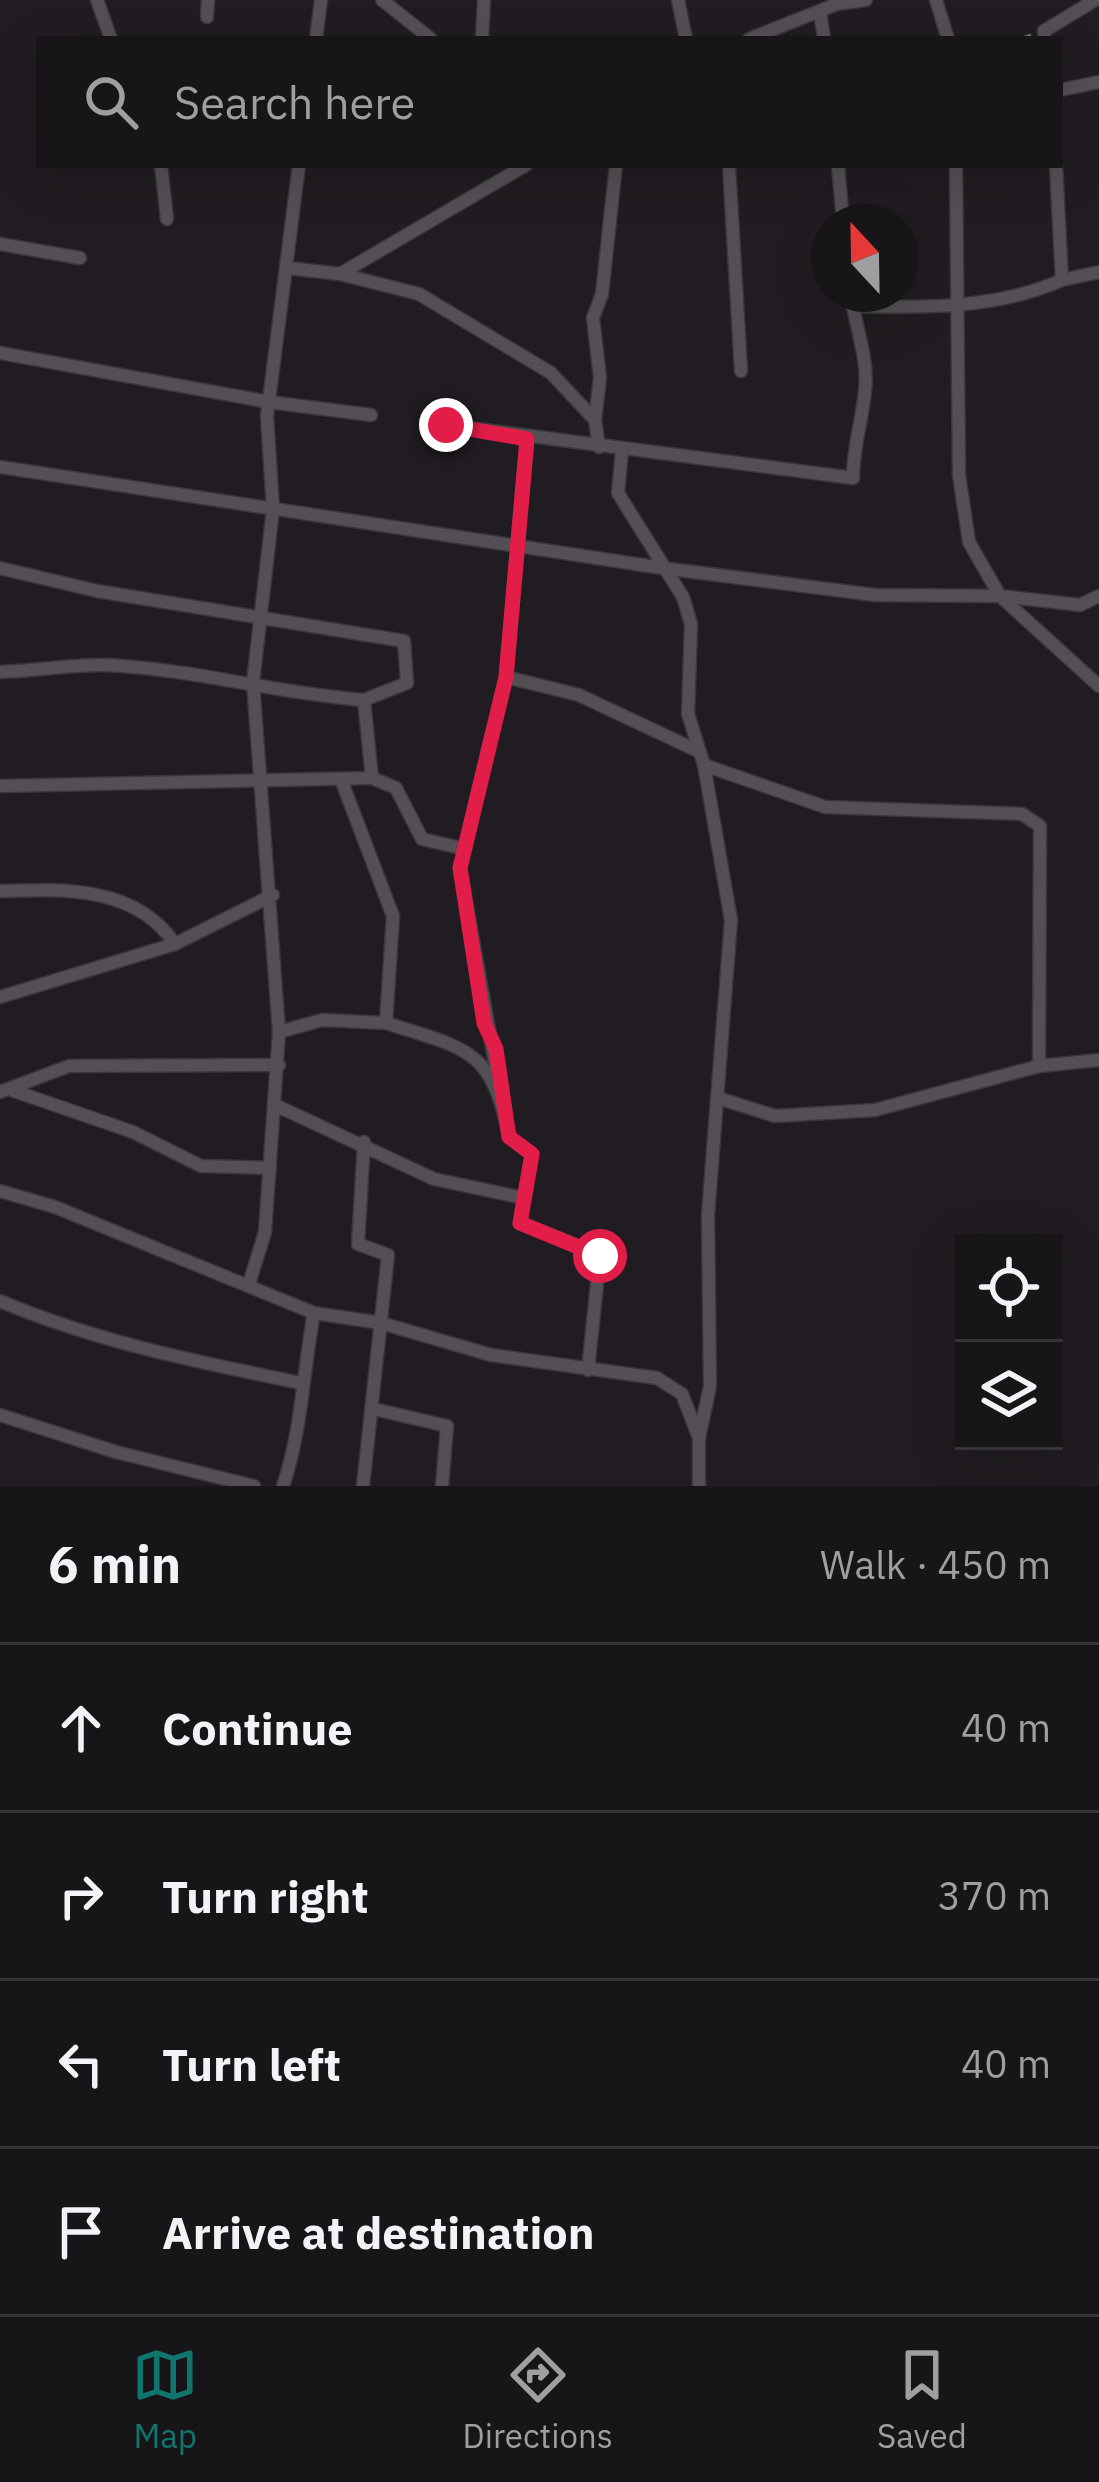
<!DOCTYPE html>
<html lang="en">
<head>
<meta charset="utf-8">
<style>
	body { margin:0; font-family:"IBM Plex Sans",sans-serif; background:#211e22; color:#f1f3f6 }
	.controls { position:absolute; right:36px; bottom:36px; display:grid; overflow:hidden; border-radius:0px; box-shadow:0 12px 48px #0002 }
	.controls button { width:108px; height:108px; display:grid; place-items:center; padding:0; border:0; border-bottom:3px solid #363438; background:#181519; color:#f1f3f6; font:60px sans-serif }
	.compass { position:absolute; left:811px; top:204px; width:108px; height:108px; border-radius:50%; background:#181519; box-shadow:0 12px 48px #0002; rotate:338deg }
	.stop { position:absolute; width:36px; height:36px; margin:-27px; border:9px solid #e11d48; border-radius:50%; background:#fff }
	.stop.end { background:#e11d48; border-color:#fff; box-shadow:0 3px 12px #0008 }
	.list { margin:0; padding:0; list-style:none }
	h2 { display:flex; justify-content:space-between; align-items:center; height:156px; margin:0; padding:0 48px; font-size:51px }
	h2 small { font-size:39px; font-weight:400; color:#9f9fa2 }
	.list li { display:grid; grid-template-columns:78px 1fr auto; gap:36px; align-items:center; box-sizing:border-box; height:168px; padding:0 48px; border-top:3px solid #363438 }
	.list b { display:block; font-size:45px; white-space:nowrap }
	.list em { font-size:39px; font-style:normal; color:#9f9fa2 }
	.icon { flex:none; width:66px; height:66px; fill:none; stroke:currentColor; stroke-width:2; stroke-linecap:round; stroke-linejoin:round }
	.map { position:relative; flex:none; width:1099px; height:1486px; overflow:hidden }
	.search { position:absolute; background:#181519; box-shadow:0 12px 48px #0002; left:36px; right:36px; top:36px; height:132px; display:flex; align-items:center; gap:30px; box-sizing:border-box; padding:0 42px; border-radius:0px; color:#9f9fa2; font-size:45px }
	.sheet { height:828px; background:#181519 }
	nav { display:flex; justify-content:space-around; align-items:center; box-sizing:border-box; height:168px; border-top:3px solid #363438; background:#181519; font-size:33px; color:#9f9fa2 }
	nav a { display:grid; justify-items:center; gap:6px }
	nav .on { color:#0f766e }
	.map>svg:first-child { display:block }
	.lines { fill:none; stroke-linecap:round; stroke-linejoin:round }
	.minor-casing { stroke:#3a373b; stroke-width:15 }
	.path { stroke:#6e6b6f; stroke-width:3; stroke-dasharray:12 6; stroke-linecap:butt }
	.minor { stroke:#534f54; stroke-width:12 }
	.route { stroke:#e11d48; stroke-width:15 }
</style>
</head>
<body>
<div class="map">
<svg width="1099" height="1486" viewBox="0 0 1099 1486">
	<rect width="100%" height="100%" fill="#201c21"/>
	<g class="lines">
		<g class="minor-casing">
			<g id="minor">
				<polyline points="97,0 111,39"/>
				<polyline points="382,0 431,39"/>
				<polyline points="678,0 686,39"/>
				<polyline points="936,0 948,39"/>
				<polyline points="820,12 824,39"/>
				<polyline points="207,17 208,0"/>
				<polyline points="316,39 321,0"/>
				<polyline points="482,39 484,0"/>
				<polyline points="749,39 837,4 866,0"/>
				<polyline points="1045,39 1044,31 1095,0"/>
				<polyline points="1060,90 1099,82"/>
				<polyline points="161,165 167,219"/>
				<polyline points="729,165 741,371"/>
				<polyline points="838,165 843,222"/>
				<polyline points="956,165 959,475 969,542 1000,596 1080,605 1099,596"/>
				<polyline points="0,244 80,258"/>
				<polyline points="288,268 340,274 526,165"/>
				<polyline points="340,274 419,294 551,373 595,420 599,447"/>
				<polyline points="1062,280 1099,272"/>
				<path d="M852,306c70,2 145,3 210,-26l-6,-115"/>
				<polyline points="0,353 269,402 371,415"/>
				<polyline points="595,420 600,378 593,318 602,294 616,165"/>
				<path d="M446,425l407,53c0,-31 9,-56 12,-87 4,-32 -10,-65 -14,-97"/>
				<polyline points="622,450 618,493 683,597 691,624 688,714 704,765 825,807 1022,814 1040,826 1039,1066"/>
				<polyline points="0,467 662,568 875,595 1000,596 1099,686"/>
				<polyline points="0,568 97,591 404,641 407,683 364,700"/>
				<path d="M0,672c40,-1 82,-10 122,-6 83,6 160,28 242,34l8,78 -372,8"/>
				<polyline points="506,677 579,695 700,752"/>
				<polyline points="372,778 396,788 422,839 465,849"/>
				<path d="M0,891c65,-2 136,-5 175,53"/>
				<polyline points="0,997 175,944 273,895"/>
				<path d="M386,1023c81,26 106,25 123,114l23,17 -12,69 80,32 -12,115"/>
				<polyline points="279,1032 322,1020 386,1023 393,916 342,782"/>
				<polyline points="499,1085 460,868 506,677 527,439"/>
				<polyline points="14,1091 133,1132 201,1166 270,1168"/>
				<polyline points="0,1092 69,1066 279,1065"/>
				<polyline points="718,1098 775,1116 875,1110 1039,1066 1099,1060"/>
				<polyline points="277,1106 434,1179 524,1198"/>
				<polyline points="0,1191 55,1207 314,1313 381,1323 491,1355 657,1378 682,1394 699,1438 699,1486"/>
				<polyline points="249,1284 265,1232 279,1032 253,682 273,509 267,416 299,165"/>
				<path d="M0,1301c97,41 198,61 301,82"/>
				<polyline points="374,1409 447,1426 442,1486"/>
				<polyline points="0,1415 116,1452 254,1486"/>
				<polyline points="699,1438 710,1386 708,1215 731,920 704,765"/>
				<path d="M283,1486c19,-56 20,-115 31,-173"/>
				<polyline points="363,1486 388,1255 358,1244 364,1142"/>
			</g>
		</g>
		<polyline class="path" points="1020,39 1031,35"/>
		<use href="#minor" class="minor"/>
	</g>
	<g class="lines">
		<polyline class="route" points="446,425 527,439 506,677 460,868 484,1023 496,1049 509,1137 532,1154 520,1223 600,1256"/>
	</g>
</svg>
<div class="controls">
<button><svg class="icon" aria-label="locate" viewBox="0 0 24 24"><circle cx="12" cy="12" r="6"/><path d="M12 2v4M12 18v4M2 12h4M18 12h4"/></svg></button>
<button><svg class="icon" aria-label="layers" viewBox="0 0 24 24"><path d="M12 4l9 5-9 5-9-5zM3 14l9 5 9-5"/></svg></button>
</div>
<svg class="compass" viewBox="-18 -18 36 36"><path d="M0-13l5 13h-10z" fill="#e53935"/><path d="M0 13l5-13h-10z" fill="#9f9fa2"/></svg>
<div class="stop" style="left:600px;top:1256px"></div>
<div class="stop end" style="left:446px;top:425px"></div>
<div class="search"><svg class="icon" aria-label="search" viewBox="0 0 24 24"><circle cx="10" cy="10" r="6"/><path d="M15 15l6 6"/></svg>Search here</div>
</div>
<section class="sheet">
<h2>6 min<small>Walk · 450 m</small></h2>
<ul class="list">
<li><svg class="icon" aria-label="ahead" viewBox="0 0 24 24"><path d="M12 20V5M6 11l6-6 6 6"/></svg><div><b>Continue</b></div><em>40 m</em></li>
<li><svg class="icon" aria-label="right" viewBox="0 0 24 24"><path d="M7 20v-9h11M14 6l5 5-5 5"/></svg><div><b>Turn right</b></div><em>370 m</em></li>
<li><svg class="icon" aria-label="left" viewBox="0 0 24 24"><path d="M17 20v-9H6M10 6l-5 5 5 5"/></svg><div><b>Turn left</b></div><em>40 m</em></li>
<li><svg class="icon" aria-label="arrive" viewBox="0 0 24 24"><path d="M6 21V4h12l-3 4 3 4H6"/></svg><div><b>Arrive at destination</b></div></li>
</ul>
</section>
<nav>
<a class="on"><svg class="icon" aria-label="map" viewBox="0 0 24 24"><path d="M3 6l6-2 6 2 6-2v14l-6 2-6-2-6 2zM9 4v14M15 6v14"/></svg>Map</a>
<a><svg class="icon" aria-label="directions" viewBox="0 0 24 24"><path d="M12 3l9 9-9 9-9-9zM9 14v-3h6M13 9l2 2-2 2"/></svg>Directions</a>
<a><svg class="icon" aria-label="saved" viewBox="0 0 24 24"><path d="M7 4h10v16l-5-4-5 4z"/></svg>Saved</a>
</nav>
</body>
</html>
